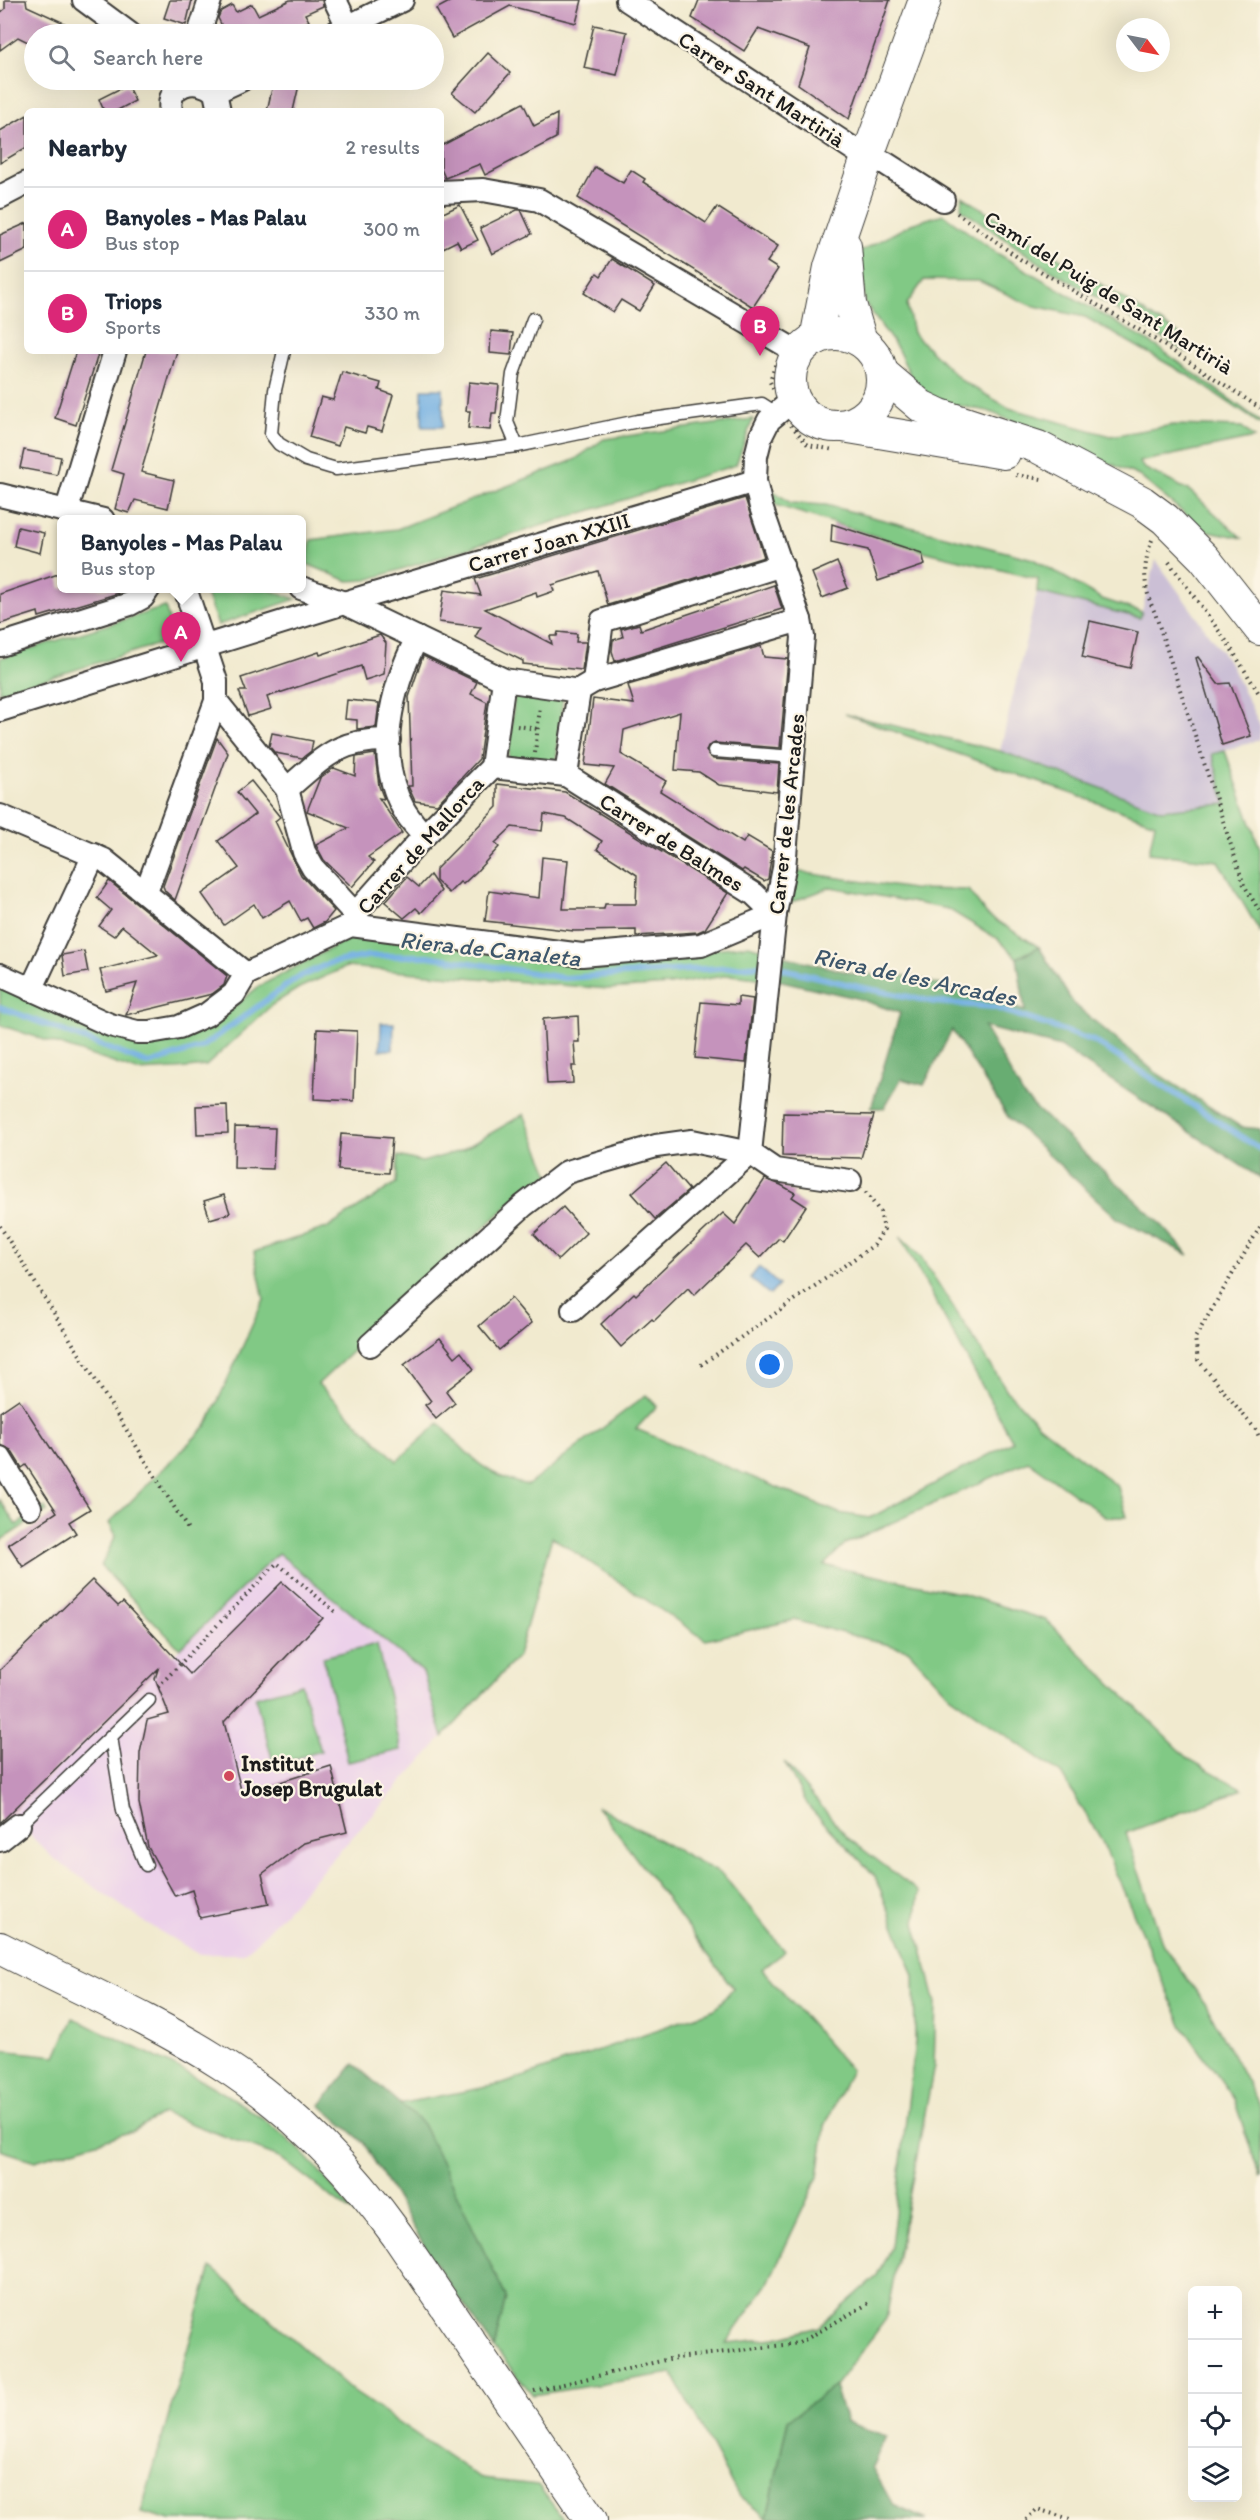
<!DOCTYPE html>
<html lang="en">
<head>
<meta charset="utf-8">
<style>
	body { margin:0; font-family:Itim,sans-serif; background:#f6f6f7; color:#1f2937 }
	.controls { position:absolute; right:18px; bottom:18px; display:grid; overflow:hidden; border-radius:9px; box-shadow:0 6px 24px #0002 }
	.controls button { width:54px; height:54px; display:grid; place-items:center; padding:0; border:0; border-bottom:2px solid #e0e1e3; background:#fff; color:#1f2937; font:30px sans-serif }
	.compass { position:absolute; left:1116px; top:18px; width:54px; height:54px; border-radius:50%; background:#fff; box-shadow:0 6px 24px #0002; rotate:122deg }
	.you { position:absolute; left:770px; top:1365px; width:21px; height:21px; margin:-15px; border:4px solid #fff; border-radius:50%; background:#1a73e8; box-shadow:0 0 0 9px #1a73e833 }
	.badge { display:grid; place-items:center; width:39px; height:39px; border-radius:50%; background:#db2777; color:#fff; font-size:20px; font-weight:700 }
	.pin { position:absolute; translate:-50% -50px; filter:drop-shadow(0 2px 3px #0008) }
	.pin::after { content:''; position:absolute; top:32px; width:21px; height:18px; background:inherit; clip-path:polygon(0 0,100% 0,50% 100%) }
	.popup { position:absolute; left:57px; top:515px; width:249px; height:78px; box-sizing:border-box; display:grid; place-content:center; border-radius:9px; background:#fff; filter:drop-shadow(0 2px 4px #0005); font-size:20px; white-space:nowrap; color:#747a83 }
	.popup b { font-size:22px; color:#1f2937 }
	.popup::after { content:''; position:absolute; left:50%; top:100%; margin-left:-12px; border:12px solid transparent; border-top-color:#fff }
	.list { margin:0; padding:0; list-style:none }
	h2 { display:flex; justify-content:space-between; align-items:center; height:78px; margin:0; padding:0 24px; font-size:26px }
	h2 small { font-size:20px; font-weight:400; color:#747a83 }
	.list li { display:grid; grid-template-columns:39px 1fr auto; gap:18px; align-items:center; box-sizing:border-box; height:84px; padding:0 24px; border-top:2px solid #e0e1e3 }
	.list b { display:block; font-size:22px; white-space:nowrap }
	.list p { margin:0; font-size:20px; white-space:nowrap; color:#747a83 }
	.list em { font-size:20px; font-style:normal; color:#747a83 }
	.icon { flex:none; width:33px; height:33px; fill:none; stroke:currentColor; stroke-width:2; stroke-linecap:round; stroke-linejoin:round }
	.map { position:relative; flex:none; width:1260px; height:2520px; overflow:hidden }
	.search { position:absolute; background:#fff; box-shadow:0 6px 24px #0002; left:24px; top:24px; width:420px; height:66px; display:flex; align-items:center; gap:15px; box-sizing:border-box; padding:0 21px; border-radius:33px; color:#747a83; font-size:22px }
	.panel { position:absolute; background:#fff; box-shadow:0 6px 24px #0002; left:24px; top:108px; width:420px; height:246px; border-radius:9px }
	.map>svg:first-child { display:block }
	.built { fill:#ecd1ea }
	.industrial { fill:#cbbfd5 }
	.green { fill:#81c985; stroke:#4e7250; stroke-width:1.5 }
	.forest { fill:#68ad72; stroke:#426447; stroke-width:1.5 }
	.water { fill:#6faee2; stroke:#46657f; stroke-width:1.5 }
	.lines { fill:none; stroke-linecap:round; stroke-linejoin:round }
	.stream { stroke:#6faee2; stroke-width:6 }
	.building { fill:#c593bc }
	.lane-casing { stroke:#3c3b37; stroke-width:15 }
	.street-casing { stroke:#3c3b37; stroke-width:26 }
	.secondary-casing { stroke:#3c3b37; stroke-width:34 }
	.path { stroke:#3c3b37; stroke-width:4; stroke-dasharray:1.5 4.5; stroke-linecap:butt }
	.lane { stroke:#fff; stroke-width:12 }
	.street { stroke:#fff; stroke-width:22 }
	.secondary { stroke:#fff; stroke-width:32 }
	.poi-dot { fill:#d1495b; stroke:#fcf5e5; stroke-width:2 }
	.labels { text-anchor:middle; stroke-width:4.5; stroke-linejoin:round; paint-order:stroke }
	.street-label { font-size:22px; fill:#1c1c1c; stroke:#fcf5e5 }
	.poi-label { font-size:22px; font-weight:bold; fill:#1c1c1c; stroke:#fcf5e5; text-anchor:start }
	.water-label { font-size:24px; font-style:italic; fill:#3d566b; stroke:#fcf5e5 }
</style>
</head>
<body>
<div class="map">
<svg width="1260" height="2520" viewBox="0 0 1260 2520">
	<rect width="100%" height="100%" fill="#fcf5e5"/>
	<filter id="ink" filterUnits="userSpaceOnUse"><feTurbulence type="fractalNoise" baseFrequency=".0167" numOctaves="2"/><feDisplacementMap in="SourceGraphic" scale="12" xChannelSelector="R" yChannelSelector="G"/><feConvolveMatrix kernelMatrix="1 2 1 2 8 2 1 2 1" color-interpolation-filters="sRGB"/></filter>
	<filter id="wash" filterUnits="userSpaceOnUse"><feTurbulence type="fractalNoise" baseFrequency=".008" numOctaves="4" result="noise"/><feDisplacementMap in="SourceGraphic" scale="24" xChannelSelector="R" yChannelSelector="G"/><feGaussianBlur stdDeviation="1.35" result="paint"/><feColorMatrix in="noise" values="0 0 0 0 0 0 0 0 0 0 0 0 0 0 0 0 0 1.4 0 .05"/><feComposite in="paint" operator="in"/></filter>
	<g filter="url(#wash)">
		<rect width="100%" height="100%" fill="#f1eacf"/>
		<polygon class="built" points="278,1553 423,1672 443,1737 261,1938 242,1954 199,1954 149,1925 53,1858 10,1815"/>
		<polygon class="industrial" points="1156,560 1230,664 1260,725 1260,740 1213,754 1226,804 1161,810 1000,751 1037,592 1140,618"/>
		<g class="green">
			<polygon points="962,196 1179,334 1187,352 1043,265 961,209"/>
			<polygon points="943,214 997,253 1156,346 1260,421 1260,424 1191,377 1085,317 1030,305 979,281 924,280 907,304 913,333 962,381 1009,408 1111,436 1173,425 1242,427 1254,438 1139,462 1144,468 1190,491 1242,538 1204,530 1139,476 988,411 943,403 916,387 897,348 865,303 860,252 911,224"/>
			<polygon points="753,419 736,465 367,580 348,581 307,564 311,540 397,529 574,460 604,439"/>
			<polygon points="772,490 791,503 826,505 1033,559 1102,599 1142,612 1140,618 1037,592 1038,579 927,552 775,505"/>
			<polygon points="204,589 266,589 296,599 218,625"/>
			<polygon points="165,607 175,639 0,693 0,658"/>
			<polygon points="515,690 563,695 556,764 508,759"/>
			<polygon points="845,714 1000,751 1161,810 1226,804 1212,754 1225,751 1260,849 1260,932 1218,861 1149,853 1155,823"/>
			<polygon points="793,871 912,889 968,890 987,915 1039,947 1017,958 998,939 948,909 831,887 789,903"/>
			<polygon points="348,939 668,954 749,945 783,956 777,980 730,975 670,985 608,989 346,967 299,988 272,1005 206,1066 177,1069 137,1071 0,1025 0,984 130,1038 176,1041 211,1026 258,987"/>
			<path d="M524,1114l26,61 -32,21 -200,188 79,77 42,-38c29,31 44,53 89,62l118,-90 11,11 -21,23 203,84 31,5 143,-76 -113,-205 21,20 87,135 31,33 79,62 9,30h-21l-78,-56 -183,83 -21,21 135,28 87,27 143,139 54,30 -117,44 37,112 43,60 54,102v70l-26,-78 -51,-72 -83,-190 -39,-63 -112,-79 -41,-45 -114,-30 -88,20 -154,-103 -34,119 -75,81 -20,-65 -145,-119 -98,96 -79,-83 15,-31 -7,-12 98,-98 57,-126 -10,-47 75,-25 67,-44 2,-27 24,6 38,-11z"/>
			<polygon points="0,1500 16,1525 45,1507 47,1511 0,1541"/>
			<polygon points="377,1644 401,1750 348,1762 323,1657"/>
			<polygon points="301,1684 321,1751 274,1765 255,1697"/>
			<polygon points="784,1762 848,1838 919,1892 915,1923 936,2003 934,2066 886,2319 835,2386 788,2420 767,2518 738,2495 672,2373 533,2395 494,2348 506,2296 398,2104 503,2084 715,2009 733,1988 597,1806 723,1875 785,1951 762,1969 851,2070 825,2126 818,2177 767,2285 726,2343 776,2338 819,2327 876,2277 891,2247 915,2042 914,1976 875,1876 809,1807"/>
			<path d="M73,2018c80,38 165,72 229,134 19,19 36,43 53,63l-76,-58 -116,-44 -30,18 -98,30 -35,-11v-100l56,6z"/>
			<polygon points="211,2267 354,2392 482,2479 538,2485 564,2520 171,2520 141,2512"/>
		</g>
		<g class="forest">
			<polygon points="1039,947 1073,1003 1155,1072 1241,1127 1260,1129 1260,1178 1061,1047 984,1027 1025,1098 1159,1222 1189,1255 1118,1219 1008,1117 952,1030 924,1085 901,1079 884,1108 871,1108 900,1013 856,998 777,980 783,956 855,974 911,976 1025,1011 1017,958"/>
			<polygon points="354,2064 423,2124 506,2297 494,2348 434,2262 363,2142 320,2105"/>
			<polygon points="835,2386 846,2422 886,2436 872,2467 893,2505 927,2520 767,2518 788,2420"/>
		</g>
		<g class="water">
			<rect x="422" y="389" width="21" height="38"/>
			<polygon points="381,1023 394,1023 393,1050 380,1050"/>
			<polygon points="759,1267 779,1285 770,1295 750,1278"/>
		</g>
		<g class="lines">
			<g class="stream">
				<polyline points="780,968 859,987 935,1002 993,1007 1094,1041 1260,1149"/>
				<polyline points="0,1007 149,1064 202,1047 297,978 330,963 368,956 428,956 564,978 764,965"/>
			</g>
		</g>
		<g id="blocks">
			<g class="building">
				<polygon points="5,0 26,0 27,6 88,34 34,34 34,45 18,37 0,50 0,13 5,9"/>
				<polygon points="170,0 192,0 186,25 164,18"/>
				<polygon points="290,0 322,0 323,6 305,14 309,21 280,34 226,34 218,18 221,11 232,5 236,12 252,4 258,15"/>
				<polygon points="453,0 582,0 576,23 510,6 452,38 436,9"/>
				<polygon points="699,0 890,0 849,119 798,84 810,48 758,29 744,51 692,18"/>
				<polygon points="594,25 627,32 617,75 584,68"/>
				<polygon points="488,53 510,73 475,112 452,93"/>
				<polygon points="274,80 299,85 293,111 267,111"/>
				<polygon points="127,85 135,101 116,111 104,111 99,99"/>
				<polygon points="523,103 534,126 557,114 556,138 485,175 480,164 445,178 441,169 441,146"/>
				<polygon points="27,115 27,147 0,163 0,131"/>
				<polygon points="595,167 623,183 631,170 645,179 643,182 706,223 717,207 778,246 767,262 778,269 753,307 578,198"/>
				<polygon points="460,205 478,240 461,248 457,241 441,249 441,214"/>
				<polygon points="517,210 521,210 532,234 492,254 480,228"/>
				<polygon points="27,223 27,250 0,263 0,235"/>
				<polygon points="612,259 655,286 639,311 621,300 613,312 584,293 597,273 601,276"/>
				<polygon points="491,331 513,333 511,355 490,353"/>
				<polygon points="76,351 99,351 76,425 55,418"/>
				<polygon points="146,351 177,351 141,472 174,480 168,508 135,500 129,513 115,509 124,474 111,470"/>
				<polygon points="342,372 381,383 379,390 393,395 382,431 367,427 365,433 344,427 338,446 309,437 321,397 333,400"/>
				<polygon points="469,382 499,385 496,413 492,413 490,430 468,428 470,411 466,411"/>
				<polygon points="24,450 61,457 57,475 20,468"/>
				<polygon points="745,498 764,557 608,605 598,571 552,585 554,591 537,597 536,592 485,609 552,644 550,636 557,636 558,632 577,634 576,642 586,642 582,670 523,664 523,661 475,637 481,627 439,622 444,590 481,595 475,579"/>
				<polygon points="832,524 922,553 925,565 878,581 868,550 831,542"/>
				<polygon points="18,527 44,533 40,553 14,546"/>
				<polygon points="837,562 848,588 822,598 812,573"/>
				<polygon points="58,574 61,588 118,588 119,593 39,617 38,612 0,624 0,594"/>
				<polygon points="774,585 782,609 615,661 612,651 613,640 623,637 621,629 639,624 641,630"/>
				<polygon points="1090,621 1138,632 1130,668 1082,657"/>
				<polygon points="380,635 386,643 384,674 365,680 361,666 267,697 271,709 248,716 239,691 246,691 241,678 319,652 320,655"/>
				<polygon points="761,646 764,657 788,659 780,748 715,743 708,746 706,751 713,759 779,764 777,792 719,785 699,772 675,770 680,712 624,730 621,754 666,781 660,791 743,843 747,836 772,851 768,879 764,881 744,869 742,871 605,784 614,768 585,765 593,699 634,704 628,685"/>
				<polygon points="423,656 477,682 471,694 487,702 479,759 437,804 415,801 408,786 412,786 409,697"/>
				<polygon points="1198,657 1218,684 1230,683 1251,736 1222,745 1196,658"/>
				<polygon points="347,700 379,703 376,727 357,729 357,720 345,719"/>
				<polygon points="272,733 313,741 311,751 302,758 275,753 269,746"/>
				<polygon points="217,738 228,753 175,900 165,891 163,886"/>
				<polygon points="375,754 379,786 384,799 379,798 402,833 368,857 374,862 352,887 324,860 316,845 349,828 307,811 320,778 334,768 355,776 356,757"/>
				<polygon points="251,781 280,817 275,821 301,875 334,911 325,922 313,928 307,918 301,921 290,901 262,918 254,904 224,925 202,894 239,868 218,841 255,814 237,792"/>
				<polygon points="497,784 565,792 728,893 705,929 698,932 636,936 636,930 574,931 485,921 489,891 539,898 542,857 568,860 563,909 604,909 605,904 636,904 637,875 597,849 602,841 566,818 544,814 542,831 512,827 495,843 499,847 476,872 463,884 460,882 449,893 436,881 436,869 497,807"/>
				<polygon points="430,875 441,891 421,913 416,908 404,918 385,902 407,877 419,887"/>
				<polygon points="109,881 227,976 224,985 212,994 126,1015 137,983 106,991 100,970 158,955 122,926 114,936 99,926 111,910 97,898"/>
				<polygon points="84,951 88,972 65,976 62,955"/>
				<polygon points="738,997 753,999 746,1063 695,1058 701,1002 738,1005"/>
				<polygon points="578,1016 579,1042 574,1042 576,1066 572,1066 573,1083 547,1084 543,1019"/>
				<polygon points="317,1029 357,1031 354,1101 314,1099"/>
				<polygon points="227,1105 228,1133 197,1134 196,1106"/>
				<polygon points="783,1113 874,1115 861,1158 782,1156"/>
				<polygon points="235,1127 275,1128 273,1169 234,1168"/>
				<polygon points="341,1134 392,1138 389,1173 338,1170"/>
				<polygon points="666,1163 689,1190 655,1219 632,1193"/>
				<polygon points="765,1179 781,1185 795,1193 792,1197 806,1206 783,1241 779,1238 760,1258 746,1245 694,1295 688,1288 654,1321 652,1319 621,1347 601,1324 634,1293 636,1295 723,1213 735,1224"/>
				<polygon points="224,1195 230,1213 210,1219 204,1201"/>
				<polygon points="563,1207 586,1233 558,1260 534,1234"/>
				<polygon points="511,1298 532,1323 499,1350 479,1326"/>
				<polygon points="440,1338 455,1357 461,1352 474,1369 446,1391 455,1403 436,1419 425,1405 431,1401 404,1365"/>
				<polygon points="19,1399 90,1509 69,1522 76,1533 23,1567 8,1544 57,1512 26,1465 22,1468 11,1450 0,1445 0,1412"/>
				<polygon points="92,1580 118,1606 123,1602 190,1674 282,1582 323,1618 224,1722 242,1794 331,1766 347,1832 304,1843 262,1874 269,1904 200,1918 192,1890 175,1896 148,1847 139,1803 140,1753 147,1720 169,1714 155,1679 158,1669 0,1823 0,1670"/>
			</g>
		</g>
	</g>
	<g filter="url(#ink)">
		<use href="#blocks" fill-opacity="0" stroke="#3c3b37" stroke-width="1.5"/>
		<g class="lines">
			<g class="lane-casing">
				<g id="lane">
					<polyline points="533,319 513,374 507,422 517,446 638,421 762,404 776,413"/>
					<polyline points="284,351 275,390 271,434 279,444 306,460 336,469 517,446"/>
					<polyline points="714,751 794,757"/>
					<polyline points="111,1737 123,1810 146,1865"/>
					<polyline points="19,1825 149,1700"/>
				</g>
			</g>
			<g class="street-casing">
				<g id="street">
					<polyline points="84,0 130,34"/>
					<polyline points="335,0 348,27"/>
					<polyline points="627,0 867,158 885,163 943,200"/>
					<polyline points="199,34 210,0"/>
					<polyline points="333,34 402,0"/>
					<polyline points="215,92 241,80"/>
					<path d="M171,111c-6,-27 26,-36 44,-19l4,19"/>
					<polyline points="441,192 483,190 539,200 799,353"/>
					<polyline points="0,197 27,183"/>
					<polyline points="0,495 103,520"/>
					<polyline points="67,509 115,351"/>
					<polyline points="301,588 344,603 504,680 579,691 566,775 492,767 504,680"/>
					<path d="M417,638c-26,51 -43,119 -13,172 5,9 14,18 20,26"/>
					<polyline points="0,645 130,604 143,597 149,588"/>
					<polyline points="594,681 602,621 782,565"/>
					<polyline points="582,688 594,681 800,620"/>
					<polyline points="216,701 287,789 304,852 313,868 355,914"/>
					<polyline points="0,710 344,603 755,481"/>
					<polyline points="566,775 754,894 775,914"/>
					<path d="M287,789c36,-31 51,-50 102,-49"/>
					<polyline points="0,816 104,860 246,974"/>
					<polyline points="146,892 216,701 216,681 185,588"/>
					<polyline points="351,925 355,914 424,836 492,767"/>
					<polyline points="0,975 110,1025 137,1032 150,1032 179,1027 206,1015 234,994 246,974 351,925 582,955 701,945 775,914"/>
					<polyline points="31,990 94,855"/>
					<polyline points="750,1153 775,914 784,868 803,637 800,620 761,507 755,481 756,456 761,436 769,420 794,399"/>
					<polyline points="573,1310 750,1153"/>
					<polyline points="370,1345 523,1206 567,1172 656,1146 692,1141 750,1153 775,1170 850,1181"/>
					<polyline points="0,1458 30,1507"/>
					<polyline points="0,1840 19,1825"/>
				</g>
			</g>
			<g class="secondary-casing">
				<g id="secondary">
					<polyline points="845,246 850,304 861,341"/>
					<circle cx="836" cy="380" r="46"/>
					<polyline points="816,339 830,267 867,158 925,0"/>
					<polyline points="882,373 921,406 940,415 1038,447 1142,502 1165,519 1204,558 1260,629"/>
					<polyline points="843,426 1004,453"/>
					<path d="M0,1948c74,38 152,71 222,116 70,45 127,104 175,171l194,285"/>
				</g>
			</g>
			<g class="path">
				<polyline points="957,213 1020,259 1148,335 1260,408"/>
				<polyline points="773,389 770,382 776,362"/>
				<polyline points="791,425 808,445 834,450"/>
				<polyline points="1016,475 1042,479"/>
				<path d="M1152,540c-10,26 -9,48 3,73l89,272 16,27"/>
				<polyline points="1169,562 1227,642 1260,695"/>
				<polyline points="517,726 538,729"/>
				<polyline points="535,753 540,706"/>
				<polyline points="0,1226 189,1531"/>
				<polyline points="1260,1227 1195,1338 1198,1360 1256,1430 1260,1439"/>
				<polyline points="701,1365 874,1245 884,1229 880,1212 865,1191"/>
				<polyline points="158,1687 277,1563 338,1614"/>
				<polyline points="534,2391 669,2359 799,2343 871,2302"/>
				<polyline points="1026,2520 1037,2509 1073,2520"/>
			</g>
			<use href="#lane" class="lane"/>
			<use href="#street" class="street"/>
			<use href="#secondary" class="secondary"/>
		</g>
	</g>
	<circle class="poi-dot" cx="229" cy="1776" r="6"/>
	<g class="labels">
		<g class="street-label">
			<text transform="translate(762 89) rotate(33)" y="8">Carrer Sant Martirià</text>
			<text transform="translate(1109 292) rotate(32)" y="8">Camí del Puig de Sant Martirià</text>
			<text transform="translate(549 542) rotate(-16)" y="8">Carrer Joan XXIII</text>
			<text transform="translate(786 814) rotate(-84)" y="8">Carrer de les Arcades</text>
			<text transform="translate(672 842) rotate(32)" y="8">Carrer de Balmes</text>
			<text transform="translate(420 845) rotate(-48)" y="8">Carrer de Mallorca</text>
		</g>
		<g class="poi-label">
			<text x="241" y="1771">Institut<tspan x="241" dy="25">Josep Brugulat</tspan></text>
		</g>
		<g class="water-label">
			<text transform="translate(490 949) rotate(6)" y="8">Riera de Canaleta</text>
			<text transform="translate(915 977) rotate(12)" y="8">Riera de les Arcades</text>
		</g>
	</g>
</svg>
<div class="controls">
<button>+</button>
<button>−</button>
<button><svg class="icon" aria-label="locate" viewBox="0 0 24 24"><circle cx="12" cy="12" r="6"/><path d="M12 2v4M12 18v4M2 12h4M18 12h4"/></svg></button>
<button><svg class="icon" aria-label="layers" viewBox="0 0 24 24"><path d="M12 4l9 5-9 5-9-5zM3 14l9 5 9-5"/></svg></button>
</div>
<svg class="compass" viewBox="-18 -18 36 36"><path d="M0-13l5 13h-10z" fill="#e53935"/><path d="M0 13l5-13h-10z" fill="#747a83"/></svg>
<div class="you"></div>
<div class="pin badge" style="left:181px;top:662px">A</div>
<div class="popup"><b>Banyoles - Mas Palau</b>Bus stop</div>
<div class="pin badge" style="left:760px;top:356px">B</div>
<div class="search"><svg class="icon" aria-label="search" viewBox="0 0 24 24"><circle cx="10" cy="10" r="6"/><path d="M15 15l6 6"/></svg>Search here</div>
<section class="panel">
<h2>Nearby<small>2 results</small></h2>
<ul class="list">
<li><span class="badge">A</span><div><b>Banyoles - Mas Palau</b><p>Bus stop</p></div><em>300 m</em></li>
<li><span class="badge">B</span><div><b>Triops</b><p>Sports</p></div><em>330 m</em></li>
</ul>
</section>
</div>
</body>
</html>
